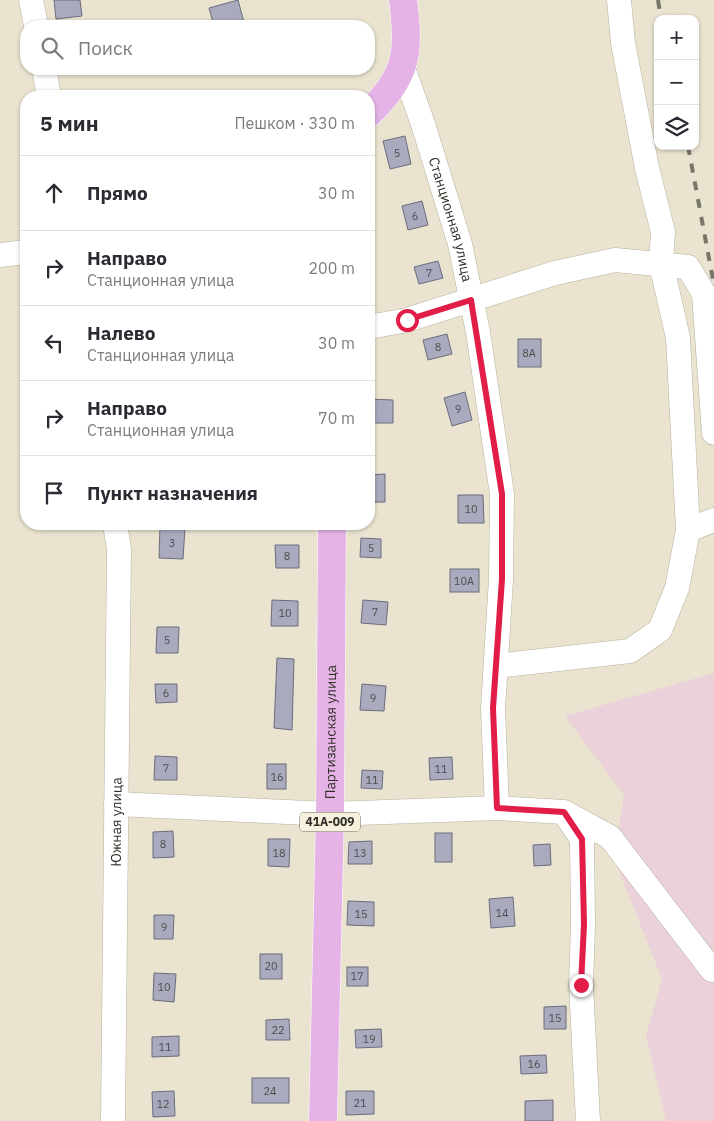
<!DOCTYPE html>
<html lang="ru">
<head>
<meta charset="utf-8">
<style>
	body { margin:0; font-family:"IBM Plex Sans",sans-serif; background:#f2f2f3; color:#2b2b33 }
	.controls { position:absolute; right:15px; top:15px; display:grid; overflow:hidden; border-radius:10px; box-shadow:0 1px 4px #0004 }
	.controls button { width:45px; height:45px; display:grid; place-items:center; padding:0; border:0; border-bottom:1px solid #e1e1e2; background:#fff; color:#2b2b33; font:25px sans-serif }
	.stop { position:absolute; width:15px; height:15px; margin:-11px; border:4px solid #e11d48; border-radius:50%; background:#fff }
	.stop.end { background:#e11d48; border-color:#fff; box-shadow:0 1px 5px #0008 }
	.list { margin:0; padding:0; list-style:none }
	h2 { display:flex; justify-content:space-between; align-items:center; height:65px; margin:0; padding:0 20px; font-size:21px }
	h2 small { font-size:16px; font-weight:400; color:#7c7c81 }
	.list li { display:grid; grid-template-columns:32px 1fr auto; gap:15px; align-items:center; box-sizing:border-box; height:75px; padding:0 20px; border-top:1px solid #e1e1e2 }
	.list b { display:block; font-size:19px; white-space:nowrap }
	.list p { margin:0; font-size:16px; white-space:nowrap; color:#7c7c81 }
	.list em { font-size:16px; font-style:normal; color:#7c7c81 }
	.icon { flex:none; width:28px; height:28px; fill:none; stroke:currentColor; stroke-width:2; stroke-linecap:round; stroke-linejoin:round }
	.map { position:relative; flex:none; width:714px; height:1121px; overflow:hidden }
	.search { position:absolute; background:#fff; box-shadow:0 1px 4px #0004; left:20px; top:20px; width:355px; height:55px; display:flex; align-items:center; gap:12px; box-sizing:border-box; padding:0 18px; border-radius:20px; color:#7c7c81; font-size:19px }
	.panel { position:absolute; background:#fff; box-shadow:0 1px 4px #0004; left:20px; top:90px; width:355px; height:440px; border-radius:20px }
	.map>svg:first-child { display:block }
	.industrial { fill:#ebd1d9 }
	.building { fill:#a9aabd; stroke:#6b6c7d }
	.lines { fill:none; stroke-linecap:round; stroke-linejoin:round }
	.minor-casing { stroke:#b8b29f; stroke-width:25 }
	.major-casing { stroke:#fff; stroke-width:29 }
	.minor { stroke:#fff; stroke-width:24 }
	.major { stroke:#e5b3e6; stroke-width:28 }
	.rail { stroke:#787569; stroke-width:4; stroke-dasharray:9 9; stroke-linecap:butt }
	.route { stroke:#e11d48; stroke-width:6 }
	.labels { text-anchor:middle; stroke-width:4; stroke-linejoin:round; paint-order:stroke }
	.number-label { font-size:11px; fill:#4e4d4c }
	.shield { fill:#f6f0dc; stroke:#6b685d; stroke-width:1 }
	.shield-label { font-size:12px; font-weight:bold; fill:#302e27 }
	.street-label { font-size:14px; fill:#302e27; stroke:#f6f0dc }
</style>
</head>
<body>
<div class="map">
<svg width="714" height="1121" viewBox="0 0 714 1121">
	<rect width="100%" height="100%" fill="#e9e3cf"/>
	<polygon class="industrial" points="714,673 714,1121 666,1121 646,1036 662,979 614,858 624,795 565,716"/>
	<g class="building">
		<polygon points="54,0 80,0 82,16 56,19"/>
		<polygon points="238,0 245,26 214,26 209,8"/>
		<polygon points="405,136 411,164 390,169 383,141"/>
		<polygon points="422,201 428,225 408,230 402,206"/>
		<polygon points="438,261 443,278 419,284 414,267"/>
		<polygon points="447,334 452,354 428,360 423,340"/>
		<rect x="518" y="339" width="23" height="28"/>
		<polygon points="465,392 472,420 452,426 444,398"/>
		<polygon points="369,399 393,400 393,423 369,423"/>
		<polygon points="385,474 385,502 369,502 369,475"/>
		<polygon points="458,495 483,495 484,523 458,523"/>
		<polygon points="160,526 185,527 183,559 159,558"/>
		<polygon points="361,538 381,539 381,558 360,557"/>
		<polygon points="275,545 299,545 299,568 276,568"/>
		<rect x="450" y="569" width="29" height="23"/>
		<polygon points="272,600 298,601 298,626 271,626"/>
		<polygon points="363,600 388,602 386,625 361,623"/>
		<polygon points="157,627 179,627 178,653 156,653"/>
		<polygon points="277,658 294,659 292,730 274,728"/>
		<polygon points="155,684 177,684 177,702 156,703"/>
		<polygon points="362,684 386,686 384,711 360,710"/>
		<polygon points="155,756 177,757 177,780 154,780"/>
		<polygon points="452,757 453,779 430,780 429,758"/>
		<rect x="267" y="764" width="19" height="25"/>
		<polygon points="362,770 383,771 382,789 361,788"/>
		<polygon points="173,831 174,857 153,858 153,832"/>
		<rect x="435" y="833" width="17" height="29"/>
		<polygon points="268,839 290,839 289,867 268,866"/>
		<polygon points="372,841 372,864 348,864 349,842"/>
		<polygon points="550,844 551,865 534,866 533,845"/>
		<polygon points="513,897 515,926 491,928 489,899"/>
		<polygon points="348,901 374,902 374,926 347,925"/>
		<polygon points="154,915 174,915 173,939 154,939"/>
		<rect x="260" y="954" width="22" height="25"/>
		<rect x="347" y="967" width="21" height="19"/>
		<polygon points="154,973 176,974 174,1002 153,1000"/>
		<polygon points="566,1006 566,1029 544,1029 544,1007"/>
		<polygon points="289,1019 290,1040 266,1040 266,1020"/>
		<polygon points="381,1029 382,1047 356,1048 355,1030"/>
		<polygon points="179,1036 179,1056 152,1057 152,1037"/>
		<polygon points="546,1055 547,1073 521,1074 520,1056"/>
		<rect x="252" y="1078" width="37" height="25"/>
		<polygon points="174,1091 175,1116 153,1117 152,1092"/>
		<polygon points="346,1091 374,1091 374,1114 346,1115"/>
		<polygon points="553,1100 553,1121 525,1121 525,1101"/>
	</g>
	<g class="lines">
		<g class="minor-casing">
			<g id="minor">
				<polyline points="31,0 36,26"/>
				<polyline points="619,0 623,43 647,168 663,232 661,263 678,338 688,530"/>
				<path id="s1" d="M403,68l20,56 37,120 18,88 24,162 -1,85 -8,130 4,99"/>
				<polyline points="44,69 49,96"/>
				<polyline points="0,255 26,252"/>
				<polyline points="369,327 407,320 555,273 615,260 688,267 704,294 714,433"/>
				<polyline points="496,666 630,651 660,630 677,588 688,530 714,520"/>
				<polyline points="116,804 330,814 497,808 564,812 582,839 583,924 581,985 588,1121"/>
				<polyline points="566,813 610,837 712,970"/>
				<path id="s2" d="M113,1121l6,-572 -4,-25"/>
			</g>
		</g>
		<g class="major-casing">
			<g id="major">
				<path d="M369,113c38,-37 41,-60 34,-113"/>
				<path id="s3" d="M323,1121l7,-307 2,-290"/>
			</g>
		</g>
		<use href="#minor" class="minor"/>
		<use href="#major" class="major"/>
		<g class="rail">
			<polyline points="658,0 661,19"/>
			<polyline points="688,146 714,285"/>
		</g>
	</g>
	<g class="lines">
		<polyline class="route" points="407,320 471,300 502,494 502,579 493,708 497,808 564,812 582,839 584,924 581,985"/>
	</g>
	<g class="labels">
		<g class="number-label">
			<text x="397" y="157">5</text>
			<text x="415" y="220">6</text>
			<text x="429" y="277">7</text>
			<text x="438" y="351">8</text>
			<text x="529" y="357">8А</text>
			<text x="458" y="413">9</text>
			<text x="471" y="513">10</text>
			<text x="172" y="547">3</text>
			<text x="371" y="552">5</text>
			<text x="287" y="560">8</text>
			<text x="464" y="585">10А</text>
			<text x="375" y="616">7</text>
			<text x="285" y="617">10</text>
			<text x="167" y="644">5</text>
			<text x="166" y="697">6</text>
			<text x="373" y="702">9</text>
			<text x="166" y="772">7</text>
			<text x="441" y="773">11</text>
			<text x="277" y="781">16</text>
			<text x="372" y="784">11</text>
			<text x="163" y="848">8</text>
			<text x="279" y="857">18</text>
			<text x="360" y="857">13</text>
			<text x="502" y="917">14</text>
			<text x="361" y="918">15</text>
			<text x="164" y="931">9</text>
			<text x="271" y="970">20</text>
			<text x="357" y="980">17</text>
			<text x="164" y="991">10</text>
			<text x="555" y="1022">15</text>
			<text x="278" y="1034">22</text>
			<text x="369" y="1043">19</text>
			<text x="165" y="1051">11</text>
			<text x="534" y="1068">16</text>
			<text x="270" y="1095">24</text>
			<text x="360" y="1107">21</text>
			<text x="163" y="1108">12</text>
		</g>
		<rect class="shield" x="300" y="812.5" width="60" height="19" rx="4"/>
		<g class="shield-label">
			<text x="330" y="826">41А-009</text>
		</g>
		<g class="street-label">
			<text dy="5" stroke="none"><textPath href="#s1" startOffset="159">Станционная улица</textPath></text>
			<text dy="5" stroke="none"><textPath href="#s3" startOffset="389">Партизанская улица</textPath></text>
			<text dy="5" stroke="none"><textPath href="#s2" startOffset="299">Южная улица</textPath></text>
		</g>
	</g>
</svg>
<div class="controls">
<button>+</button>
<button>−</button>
<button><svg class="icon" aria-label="layers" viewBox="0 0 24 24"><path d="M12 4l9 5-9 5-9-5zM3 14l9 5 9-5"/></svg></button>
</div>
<div class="stop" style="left:407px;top:320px"></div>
<div class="stop end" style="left:581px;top:985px"></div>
<div class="search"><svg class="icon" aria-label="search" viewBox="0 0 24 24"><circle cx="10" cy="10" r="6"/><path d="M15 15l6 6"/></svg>Поиск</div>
<section class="panel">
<h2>5 мин<small>Пешком · 330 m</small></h2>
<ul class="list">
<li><svg class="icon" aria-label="ahead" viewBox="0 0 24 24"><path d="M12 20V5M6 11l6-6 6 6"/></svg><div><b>Прямо</b></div><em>30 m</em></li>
<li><svg class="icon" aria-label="right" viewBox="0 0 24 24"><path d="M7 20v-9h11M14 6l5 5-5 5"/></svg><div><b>Направо</b><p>Станционная улица</p></div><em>200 m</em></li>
<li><svg class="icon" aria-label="left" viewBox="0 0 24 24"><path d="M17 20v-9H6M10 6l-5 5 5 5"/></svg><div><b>Налево</b><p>Станционная улица</p></div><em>30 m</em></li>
<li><svg class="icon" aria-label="right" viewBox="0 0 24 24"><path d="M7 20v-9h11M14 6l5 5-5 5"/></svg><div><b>Направо</b><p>Станционная улица</p></div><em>70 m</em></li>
<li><svg class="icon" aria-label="arrive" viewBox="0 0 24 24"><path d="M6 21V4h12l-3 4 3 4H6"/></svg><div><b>Пункт назначения</b></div></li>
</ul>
</section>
</div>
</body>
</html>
